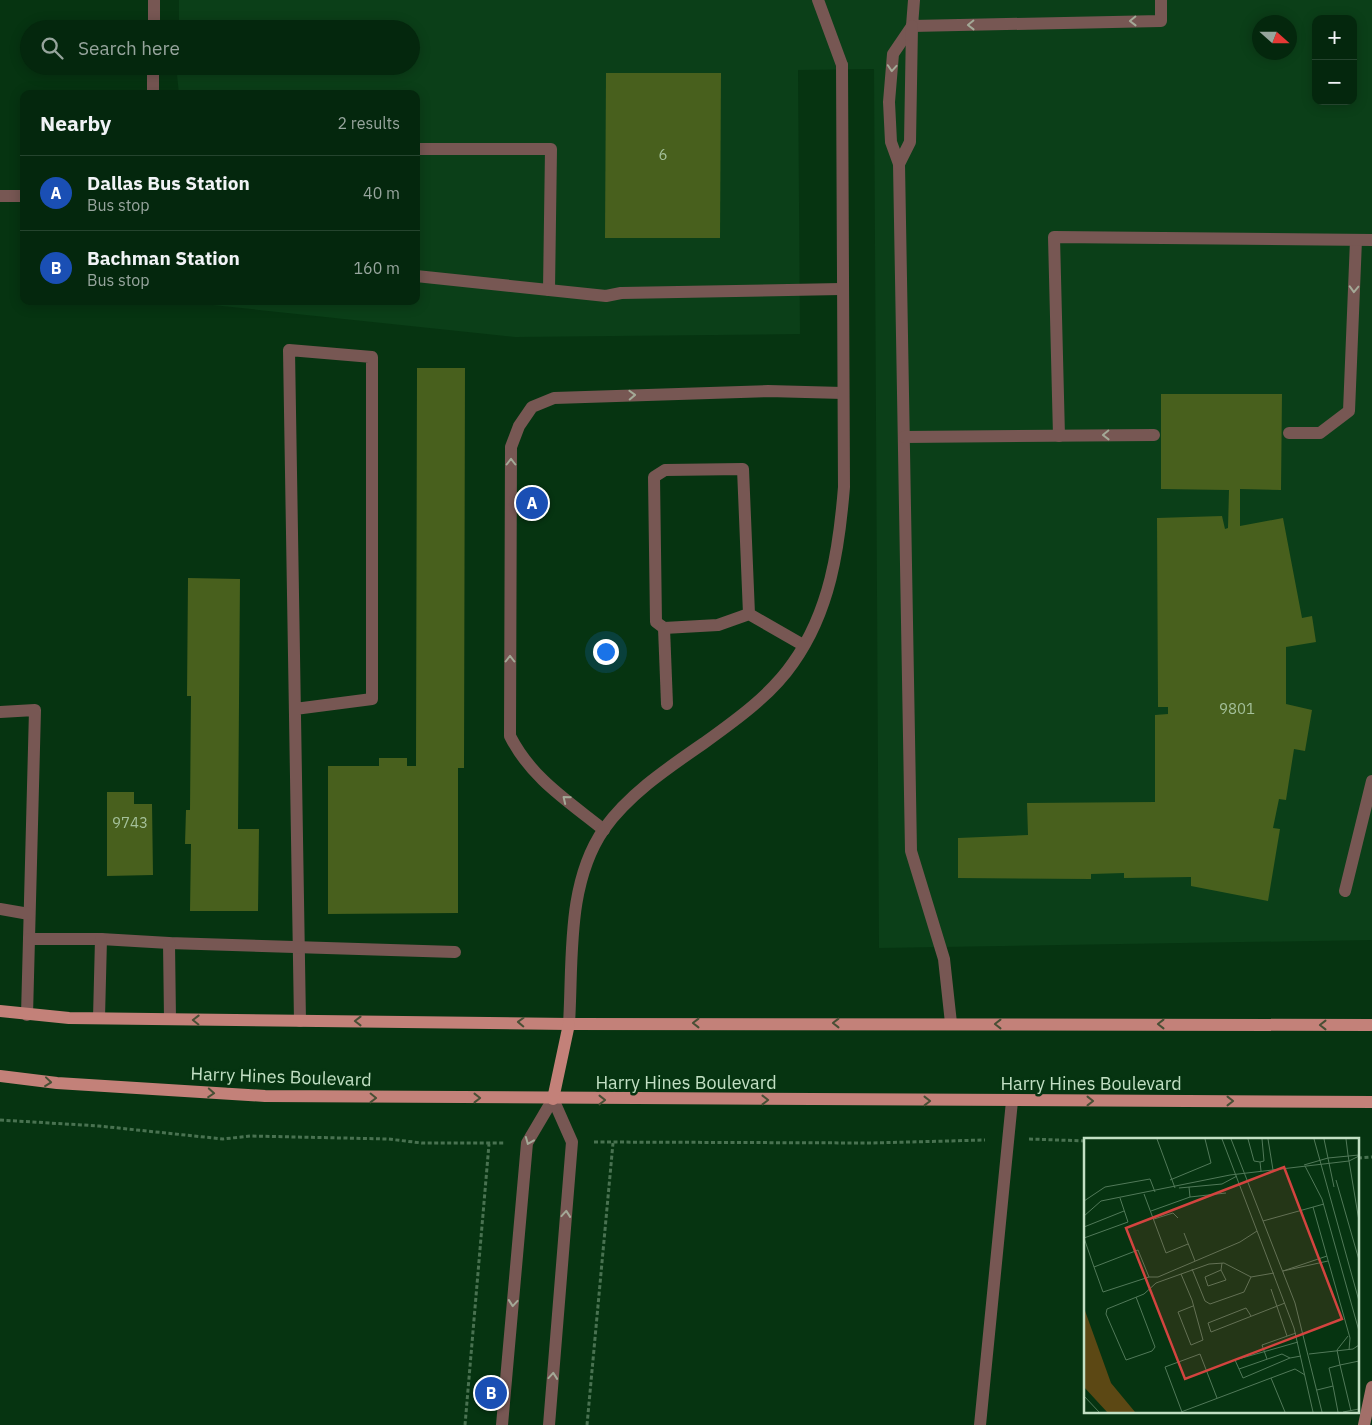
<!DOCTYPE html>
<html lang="en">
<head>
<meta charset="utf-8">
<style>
	body { margin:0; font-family:"IBM Plex Sans",sans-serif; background:#12331b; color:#f1f3f6 }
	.controls { position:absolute; right:15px; top:15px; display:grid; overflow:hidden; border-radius:10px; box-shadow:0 2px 12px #0003 }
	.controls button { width:45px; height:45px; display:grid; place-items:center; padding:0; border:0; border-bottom:1px solid #25442e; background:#04270d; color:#f1f3f6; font:25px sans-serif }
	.compass { position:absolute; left:1252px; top:15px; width:45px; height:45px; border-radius:50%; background:#04270d; box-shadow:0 2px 12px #0003; rotate:111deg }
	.you { position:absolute; left:605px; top:651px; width:18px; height:18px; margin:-12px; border:4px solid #fff; border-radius:50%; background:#1a73e8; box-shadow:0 0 0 8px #1a73e833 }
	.badge { display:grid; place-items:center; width:32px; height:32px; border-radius:50%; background:#f28af3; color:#fff; font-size:16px; font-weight:700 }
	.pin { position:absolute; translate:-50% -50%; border:2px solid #fff; box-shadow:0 1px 5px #0006 }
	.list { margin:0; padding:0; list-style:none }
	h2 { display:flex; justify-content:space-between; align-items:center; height:65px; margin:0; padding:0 20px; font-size:21px }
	h2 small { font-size:16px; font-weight:400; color:#97a59d }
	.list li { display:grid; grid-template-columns:32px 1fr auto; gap:15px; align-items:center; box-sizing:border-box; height:75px; padding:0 20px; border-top:1px solid #25442e }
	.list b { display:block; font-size:19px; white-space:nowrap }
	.list p { margin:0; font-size:16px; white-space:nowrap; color:#97a59d }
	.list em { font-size:16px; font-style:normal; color:#97a59d }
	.icon { flex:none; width:28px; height:28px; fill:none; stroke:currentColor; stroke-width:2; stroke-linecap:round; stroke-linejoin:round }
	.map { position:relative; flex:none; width:1372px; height:1425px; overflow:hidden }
	.search { position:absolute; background:#04270d; box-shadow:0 2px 12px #0003; left:20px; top:20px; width:400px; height:55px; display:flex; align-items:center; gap:12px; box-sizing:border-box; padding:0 18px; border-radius:28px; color:#97a59d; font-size:19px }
	.panel { position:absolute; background:#04270d; box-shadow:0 2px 12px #0003; left:20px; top:90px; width:400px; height:215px; border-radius:10px }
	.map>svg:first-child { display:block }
	.built { fill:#0b3f18; fill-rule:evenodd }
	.building { fill:#48601d }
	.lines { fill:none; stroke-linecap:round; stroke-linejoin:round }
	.path { stroke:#497251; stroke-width:3; stroke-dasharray:4 2.5; stroke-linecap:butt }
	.lane { stroke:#775753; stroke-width:12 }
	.street { stroke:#775753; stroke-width:12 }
	.secondary { stroke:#a26f69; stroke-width:12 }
	.primary { stroke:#c38179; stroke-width:12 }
	.oneway { stroke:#a4a997 }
	.oneway2 { stroke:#484f35 }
	.labels { text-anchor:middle; stroke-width:5; stroke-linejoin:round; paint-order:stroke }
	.number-label { font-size:15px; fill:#a4c09a }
	.street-label { font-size:18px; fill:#c2e0c4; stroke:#063411 }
	.inset-road { fill:none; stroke:#517959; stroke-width:1 }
	.view { fill:#d3443f; fill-opacity:0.15; stroke:#d3443f; stroke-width:2.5 }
	.inset-edge { fill:none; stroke:#c2e0c4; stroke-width:2.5 }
</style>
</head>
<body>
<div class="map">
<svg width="1372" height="1425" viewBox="0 0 1372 1425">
	<rect width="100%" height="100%" fill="#063411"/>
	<path class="built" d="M179,0h1193v940l-493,8 -5,-879 -76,1 2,264 -285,3 -312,-33 -1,-3h214v-207h-237l-2,-19 1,-9h233v-37h-232zM1316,19h37v82h-37zM1260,22h30v30h-30z"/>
	<g class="building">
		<polygon points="606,73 721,73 720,238 605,238"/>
		<polygon points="417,368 465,368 464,768 458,768 458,913 328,914 328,766 379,766 379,758 407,758 407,766 416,766"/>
		<polygon points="1161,394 1282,394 1281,490 1240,489 1240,526 1283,518 1302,618 1312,616 1316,642 1286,647 1286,704 1312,710 1305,751 1294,749 1286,800 1279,799 1273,828 1280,829 1268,901 1191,886 1191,877 1124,878 1124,873 1091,874 1091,879 958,878 958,838 1028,835 1027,803 1155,802 1155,715 1168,714 1168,707 1158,707 1157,518 1222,516 1225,529 1228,528 1229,490 1161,489"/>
		<polygon points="188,578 240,579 238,829 259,829 258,911 190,911 191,844 185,844 186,810 190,810 191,696 187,696"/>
		<polygon points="107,792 134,792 134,804 152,804 153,875 107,876"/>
	</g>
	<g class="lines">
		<g class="path">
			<polyline points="0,1120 99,1126 223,1139 250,1136 388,1139 422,1143 505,1143"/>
			<polyline points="1029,1139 1086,1141"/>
			<polyline points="594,1142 872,1143 985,1140"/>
			<polyline points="1358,1158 1372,1157"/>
			<polyline points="465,1425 489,1144"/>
			<polyline points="587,1425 613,1143"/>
		</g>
		<g class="lane">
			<polyline points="818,0 842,65"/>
			<polyline points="914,0 912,26 1161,21 1161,0"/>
			<polyline points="912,26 893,54 889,102 891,142 899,164 911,851 944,959 951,1023"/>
			<polyline points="154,29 154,0"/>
			<polyline points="153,94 153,66"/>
			<polyline points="416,149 551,149 549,290"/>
			<polyline points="899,164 910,142 912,26"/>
			<polyline points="0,196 24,196"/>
			<polyline points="416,276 606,296 621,293 841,289"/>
			<polyline points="1289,433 1320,433 1349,411 1356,240"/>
			<polyline points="1059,436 1054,237 1372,240"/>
			<polyline points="904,437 1154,435"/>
			<polyline points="749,614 718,625 664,628 656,622 654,477 665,470 743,469 749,614 803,645"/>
			<polyline points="664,628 667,704"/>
			<polyline points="295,709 372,699 372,357 289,350 300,1021"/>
			<polyline points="0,712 35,710 27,1015"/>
			<path d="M604,830c-36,-29 -73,-52 -94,-94l1,-289 8,-21 13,-19 22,-9 214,-7 75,2"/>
			<polyline points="1345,891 1372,781"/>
			<polyline points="0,909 29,914"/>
			<polyline points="29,939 101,939 169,943 455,952"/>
			<polyline points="169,943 170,1019"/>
			<polyline points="99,1018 101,939"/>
			<polyline points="502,1425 527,1143 553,1099"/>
			<polyline points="549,1425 572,1142 553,1099"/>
			<polyline points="980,1425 1012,1101"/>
		</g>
		<path class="street" d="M569,1024c4,-64 -3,-140 35,-195 26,-36 64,-61 100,-86 32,-23 67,-48 89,-80 37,-52 46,-114 51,-176l-2,-422"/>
		<polyline class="secondary" points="1364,1425 1372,1387"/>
		<g class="primary">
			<polyline points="0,1011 69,1018 569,1024 1372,1025"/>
			<polyline points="0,1076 57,1083 265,1096 1372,1102"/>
			<polyline points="553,1099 569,1024"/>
		</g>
	</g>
	<defs><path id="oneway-chevron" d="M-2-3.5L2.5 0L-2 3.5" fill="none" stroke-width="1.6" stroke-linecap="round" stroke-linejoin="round" transform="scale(1.25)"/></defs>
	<g class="oneway">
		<use href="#oneway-chevron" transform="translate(1133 21) rotate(179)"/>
		<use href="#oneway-chevron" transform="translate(971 25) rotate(179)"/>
		<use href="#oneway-chevron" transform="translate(892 68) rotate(94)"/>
		<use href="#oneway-chevron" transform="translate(1354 289) rotate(92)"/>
		<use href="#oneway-chevron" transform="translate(632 395) rotate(-2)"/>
		<use href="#oneway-chevron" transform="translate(1106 435) rotate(179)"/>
		<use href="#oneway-chevron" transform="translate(511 462) rotate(-90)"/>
		<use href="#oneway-chevron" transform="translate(510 659) rotate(-90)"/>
		<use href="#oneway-chevron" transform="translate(566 799) rotate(-141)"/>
		<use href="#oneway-chevron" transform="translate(529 1141) rotate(112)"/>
		<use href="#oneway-chevron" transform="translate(566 1214) rotate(-85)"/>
		<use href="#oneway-chevron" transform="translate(513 1303) rotate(95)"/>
		<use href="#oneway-chevron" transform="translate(553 1376) rotate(-85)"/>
	</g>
	<g class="oneway2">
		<use href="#oneway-chevron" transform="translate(196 1020) rotate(-179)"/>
		<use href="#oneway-chevron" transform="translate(358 1021) rotate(-180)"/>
		<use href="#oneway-chevron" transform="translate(521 1022) rotate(-178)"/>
		<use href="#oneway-chevron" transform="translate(696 1023) rotate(180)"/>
		<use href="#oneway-chevron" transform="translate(836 1023) rotate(-180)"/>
		<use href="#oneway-chevron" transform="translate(998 1024) rotate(-180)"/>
		<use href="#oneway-chevron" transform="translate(1161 1024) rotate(-180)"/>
		<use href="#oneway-chevron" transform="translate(1323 1025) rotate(-180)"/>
		<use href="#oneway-chevron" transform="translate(48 1082) rotate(6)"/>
		<use href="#oneway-chevron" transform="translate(211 1093) rotate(4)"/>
		<use href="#oneway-chevron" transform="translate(373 1098) rotate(1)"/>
		<use href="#oneway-chevron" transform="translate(477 1098)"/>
		<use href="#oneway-chevron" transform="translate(602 1100)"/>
		<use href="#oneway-chevron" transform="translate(765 1100)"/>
		<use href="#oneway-chevron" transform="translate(927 1101)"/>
		<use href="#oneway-chevron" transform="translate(1090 1101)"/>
		<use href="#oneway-chevron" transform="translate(1230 1101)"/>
	</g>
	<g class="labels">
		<g class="number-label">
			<text x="663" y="160">6</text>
			<text x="1237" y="714">9801</text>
			<text x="130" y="828">9743</text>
		</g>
		<g class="street-label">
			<text transform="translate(281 1077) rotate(2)" y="6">Harry Hines Boulevard</text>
			<text x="686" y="1089">Harry Hines Boulevard</text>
			<text x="1091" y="1090">Harry Hines Boulevard</text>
		</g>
	</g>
	<g transform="translate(1084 1138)">
		<rect width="275" height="275" fill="#063411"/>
		<path d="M0,170l27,75 24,29h-28l-23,-25z" fill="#5c4814"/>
		<path class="inset-road" d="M73,1l18,49M138,1l72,189 19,84M147,1l64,164 27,109M164,1l6,22 6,1 1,9M184,1l5,31M230,1l45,162M240,1l10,48M262,1l2,16M264,17l11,66M176,24l4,-1 -2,-22M220,27l24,-7 31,-3M221,28l17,33 37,132M86,42l41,-17 -6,-24M252,42l23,80M95,50l43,-4 15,-8M60,56l22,59 22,-9M106,59l36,-4M0,63l21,-14 45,-8 5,13M229,69l37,131 -1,12M67,73l39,-14 -1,-10M0,78l17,-15 129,-26 119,-14 10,-5M70,81l19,-6 5,5M179,83l61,-17M0,89l40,-16M100,95l11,28M10,129l44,-17 11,27 -46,15 -9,-25 -10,-29 44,-16 -8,-24M108,131l13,32 5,3 34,-12 7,-15M137,132l5,10 -18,6 -3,-9 16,-7 1,-7M199,133l44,-15M199,133l45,-10M97,136l11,26 11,40 -12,5 -13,-33 15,-6M65,139h9l82,-35 17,-11M187,151l16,47M52,159l19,50 -3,4 -26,9 -20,-46 1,-5 37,-15 12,-11 53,-19 15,-1 27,14 23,-4M167,178l-5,-8 -38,15 3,9 74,-29M253,212l3,15 19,-4M253,212l11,-14M225,216l44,-5 6,-4M206,220l-47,20 -8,-18 63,-18M183,221l-5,-14 34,-12M155,231l43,-15 8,4 11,-2M249,248l-4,-18 11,-3 11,46M233,252l16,-4 5,26M0,258l15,16M97,274l90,-34M98,274l-17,-45 35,-13 17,44M201,274l-14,-34 24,-9 10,6M259,274l16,-3"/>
		<path class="view" d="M200,29l58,152 -157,60 -59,-151z"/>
		<rect width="275" height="275" class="inset-edge"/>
	</g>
</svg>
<div class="controls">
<button>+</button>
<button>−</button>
</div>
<svg class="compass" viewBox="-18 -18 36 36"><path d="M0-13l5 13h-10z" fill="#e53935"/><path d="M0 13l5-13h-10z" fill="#97a59d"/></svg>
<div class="you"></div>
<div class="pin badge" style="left:532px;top:503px;background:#1a4fb4">A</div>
<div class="pin badge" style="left:491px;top:1393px;background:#1a4fb4">B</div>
<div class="search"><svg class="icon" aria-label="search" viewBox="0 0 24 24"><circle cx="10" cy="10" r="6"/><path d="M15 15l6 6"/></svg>Search here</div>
<section class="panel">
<h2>Nearby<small>2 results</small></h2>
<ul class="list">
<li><span class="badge" style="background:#1a4fb4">A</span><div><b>Dallas Bus Station</b><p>Bus stop</p></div><em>40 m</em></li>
<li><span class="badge" style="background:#1a4fb4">B</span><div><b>Bachman Station</b><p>Bus stop</p></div><em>160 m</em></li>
</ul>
</section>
</div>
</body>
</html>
